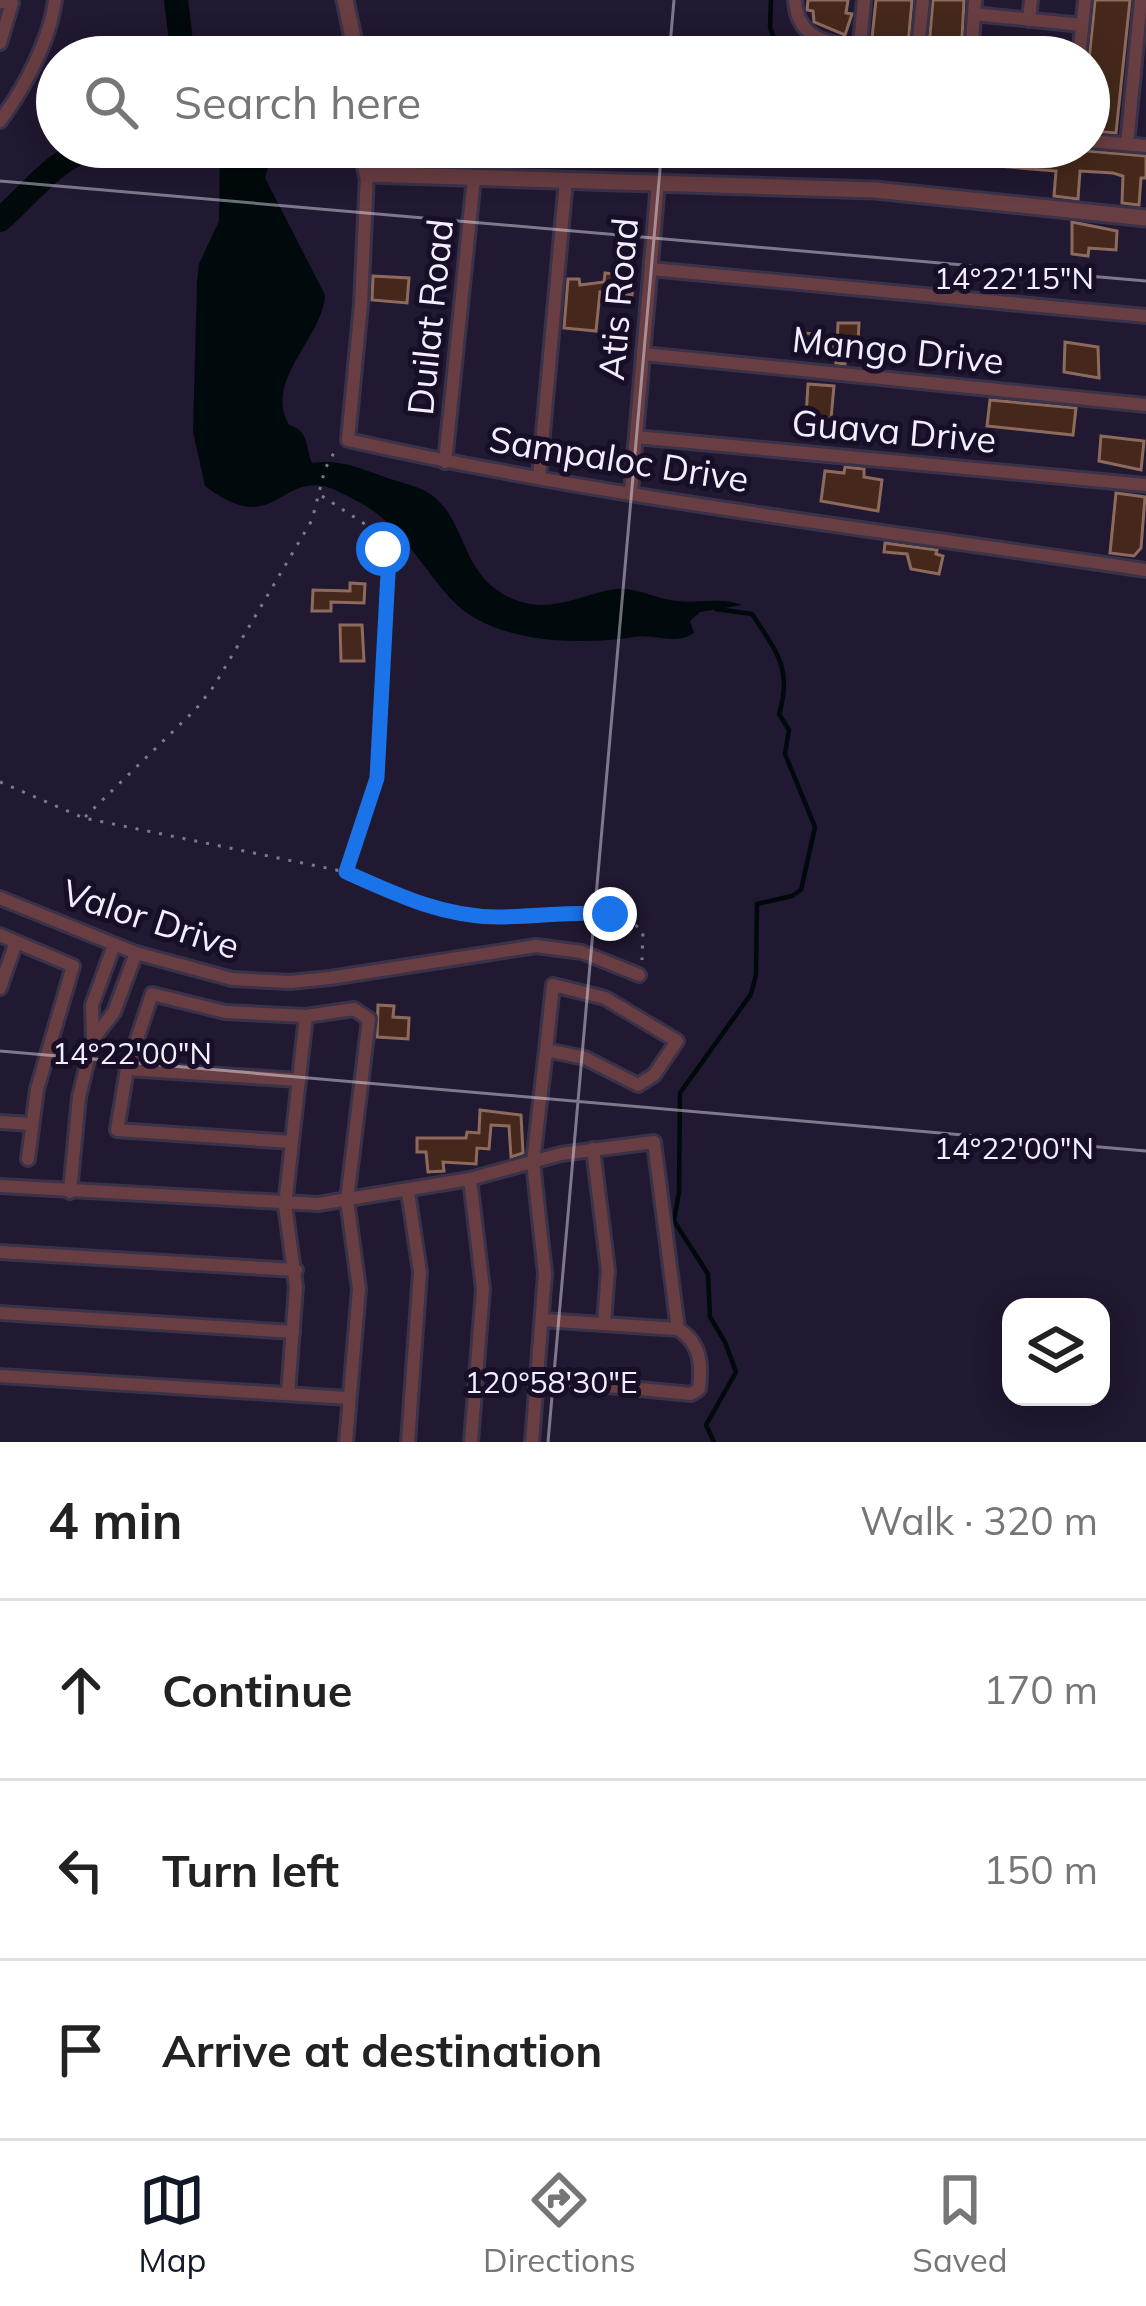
<!DOCTYPE html>
<html lang="en">
<head>
<meta charset="utf-8">
<style>
	body { margin:0; font-family:Mulish,sans-serif; background:#f2f2f2; color:#222 }
	.controls { position:absolute; right:36px; bottom:36px; display:grid; overflow:hidden; border-radius:24px; box-shadow:0 6px 30px #0003 }
	.controls button { width:108px; height:108px; display:grid; place-items:center; padding:0; border:0; border-bottom:3px solid #e0e0e0; background:#fff; color:#222; font:60px sans-serif }
	.stop { position:absolute; width:36px; height:36px; margin:-27px; border:9px solid #1a73e8; border-radius:50%; background:#fff }
	.stop.end { background:#1a73e8; border-color:#fff; box-shadow:0 3px 12px #0008 }
	.list { margin:0; padding:0; list-style:none }
	h2 { display:flex; justify-content:space-between; align-items:center; height:156px; margin:0; padding:0 48px; font-size:51px }
	h2 small { font-size:39px; font-weight:400; color:#767676 }
	.list li { display:grid; grid-template-columns:78px 1fr auto; gap:36px; align-items:center; box-sizing:border-box; height:180px; padding:0 48px; border-top:3px solid #e0e0e0 }
	.list b { display:block; font-size:45px; white-space:nowrap }
	.list em { font-size:39px; font-style:normal; color:#767676 }
	.icon { flex:none; width:66px; height:66px; fill:none; stroke:currentColor; stroke-width:2; stroke-linecap:round; stroke-linejoin:round }
	.map { position:relative; flex:none; width:1146px; height:1442px; overflow:hidden }
	.search { position:absolute; background:#fff; box-shadow:0 6px 30px #0003; left:36px; right:36px; top:36px; height:132px; display:flex; align-items:center; gap:30px; box-sizing:border-box; padding:0 42px; border-radius:66px; color:#767676; font-size:45px }
	.sheet { height:696px; background:#fff }
	nav { display:flex; justify-content:space-around; align-items:center; box-sizing:border-box; height:168px; border-top:3px solid #e0e0e0; background:#fff; font-size:33px; color:#767676 }
	nav a { display:grid; justify-items:center; gap:6px }
	nav .on { color:#111827 }
	.map>svg:first-child { display:block }
	.water { fill:#00090b }
	.lines { fill:none; stroke-linecap:round; stroke-linejoin:round }
	.stream { stroke:#00090b; stroke-width:4.5 }
	.river { stroke:#00090b; stroke-width:24 }
	.building { fill:#45281b; stroke:#8d6b5c; stroke-width:3 }
	.minor-casing { stroke:#3a3249; stroke-width:18 }
	.tertiary-casing { stroke:#3a3249; stroke-width:21 }
	.path { stroke:#7f798d; stroke-width:3; stroke-dasharray:3 9; stroke-linecap:butt }
	.minor { stroke:#693e42; stroke-width:12 }
	.tertiary { stroke:#693e42; stroke-width:15 }
	.route { stroke:#1a73e8; stroke-width:15 }
	.ticks { fill:none; stroke:#f2eefd; stroke-width:3; stroke-opacity:0.45 }
	.labels { text-anchor:middle; stroke-width:10; stroke-linejoin:round; paint-order:stroke }
	.street-label { font-size:36px; fill:#f2eefd; stroke:#180e27 }
	.ticks-label { font-size:30px; text-anchor:middle; fill:#f2eefd; stroke:#180e27; stroke-width:10; stroke-linejoin:round; paint-order:stroke }
</style>
</head>
<body>
<div class="map">
<svg width="1146" height="1442" viewBox="0 0 1146 1442">
	<rect width="100%" height="100%" fill="#211831"/>
	<path class="water" d="M220,147h54l-9,31 60,117c-2,43 -62,85 -36,130 21,6 16,22 23,38 27,-4 44,4 70,13 15,6 39,10 51,20 37,30 26,83 85,105 35,12 64,-7 98,-12 18,-2 36,8 54,11 24,5 48,-4 72,5l-42,7 -10,9 4,12c-20,13 -39,0 -61,4 -56,9 -142,6 -182,-38 -32,-35 -50,-75 -94,-98 -10,-5 -23,-13 -34,-15 -46,-8 -50,51 -118,0l-12,-54 4,-150 2,-18 20,-43z"/>
	<g class="lines">
		<g class="stream">
			<polyline points="771,0 770,27 781,57"/>
			<path d="M714,1442l-8,-17 30,-53 -11,-30 -15,-25 -2,-43 -34,-53 5,-29 1,-99 71,-99 5,-19 1,-71 35,-8 9,-6 14,-63 -30,-73 4,-24 -10,-16c14,-45 -3,-63 -27,-100l-36,-5"/>
		</g>
		<g class="river">
			<polyline points="176,0 183,57"/>
			<path d="M0,220c30,-26 55,-62 94,-73"/>
		</g>
	</g>
	<g class="building">
		<polygon points="808,0 848,0 846,13 852,14 845,35 814,22 813,11 807,10"/>
		<polygon points="876,0 912,0 907,57 870,57"/>
		<polygon points="933,0 964,0 961,57 928,57"/>
		<polygon points="1095,0 1130,0 1116,133 1089,131 1089,60"/>
		<polygon points="890,147 1003,151 1003,147 1041,147 1146,156 1146,178 1141,178 1139,205 1122,203 1123,176 1113,173 1080,171 1078,199 1054,196 1056,171 925,160 890,154"/>
		<polygon points="1072,222 1117,231 1116,250 1089,248 1088,256 1072,254"/>
		<polygon points="605,273 634,276 632,295 600,292 596,331 564,328 568,279 579,279 580,285 604,282"/>
		<polygon points="373,276 409,278 407,303 372,300"/>
		<polygon points="838,323 859,323 858,342 847,349 862,352 861,357 846,357 845,364 836,363 837,357 791,353 794,332 815,334 814,343 837,347"/>
		<polygon points="1065,342 1098,347 1099,378 1064,372"/>
		<polygon points="808,384 834,386 831,419 806,417"/>
		<polygon points="990,400 1076,408 1073,435 987,426"/>
		<polygon points="1101,436 1144,441 1141,470 1099,461"/>
		<polygon points="845,467 864,469 864,477 882,480 878,511 821,501 825,471 844,473"/>
		<polygon points="1116,493 1145,497 1141,548 1134,556 1110,553"/>
		<polygon points="885,543 937,550 936,554 943,556 939,574 911,569 907,554 884,552"/>
		<polygon points="350,583 365,584 364,603 331,602 331,611 312,611 313,590 350,591"/>
		<polygon points="340,625 362,625 364,661 341,661"/>
		<polygon points="378,1005 394,1006 393,1017 409,1018 408,1039 377,1037"/>
		<polygon points="480,1110 521,1115 523,1153 511,1157 509,1126 491,1125 489,1149 477,1148 476,1164 443,1162 444,1171 428,1172 426,1152 417,1152 417,1138 466,1138 467,1132 479,1133"/>
	</g>
	<g class="lines">
		<g class="minor-casing">
			<g id="minor">
				<path d="M795,0c2,39 33,44 65,48"/>
				<polyline points="0,2 12,3 0,43"/>
				<polyline points="974,14 1082,25"/>
				<polyline points="1029,20 1031,0"/>
				<polyline points="859,57 864,0"/>
				<polyline points="917,57 923,0"/>
				<polyline points="971,57 975,0"/>
				<polyline points="1079,57 1085,0"/>
				<path d="M0,121c24,-32 50,-81 55,-121"/>
				<polyline points="1089,141 1146,146"/>
				<polyline points="1127,144 1141,0"/>
				<path d="M367,174l-6,130 -13,136c263,59 532,90 798,130"/>
				<polyline points="651,269 1146,316"/>
				<polyline points="643,354 1146,405"/>
				<polyline points="636,437 1146,485"/>
				<polyline points="445,462 474,178"/>
				<polyline points="539,477 566,180"/>
				<polyline points="631,493 658,183"/>
				<polyline points="0,898 136,953 232,979 290,982 330,978 536,946 582,952 639,975"/>
				<polyline points="0,935 73,966 37,1089 28,1159"/>
				<polyline points="0,988 16,942"/>
				<polyline points="306,1016 354,1009 369,1019 347,1200 359,1289 346,1442"/>
				<polyline points="94,1038 114,1012 136,953"/>
				<polyline points="127,1069 299,1080"/>
				<polyline points="0,1122 32,1124"/>
				<polyline points="593,1149 608,1270 604,1324"/>
				<polyline points="470,1179 483,1289 471,1442"/>
				<polyline points="0,1186 318,1204 470,1179 561,1154 654,1142 678,1329"/>
				<polyline points="70,1192 79,1097 93,1039 92,1005 114,945"/>
				<polyline points="408,1192 420,1272 408,1442"/>
				<polyline points="0,1252 296,1270"/>
				<polyline points="0,1313 293,1332"/>
				<polyline points="0,1376 348,1398"/>
				<path d="M537,1379l154,15 8,-5c3,-24 2,-46 -21,-60l-135,-9"/>
				<polyline points="288,1394 296,1287 285,1205 306,1016 225,1012 152,994 127,1069 117,1130 292,1142"/>
				<polyline points="532,1442 545,1274 533,1162 546,1050 585,1058 638,1085 654,1075 677,1041 605,998 553,985 546,1050"/>
			</g>
		</g>
		<g class="tertiary-casing">
			<g id="tertiary">
				<polyline points="345,0 357,57"/>
				<polyline points="361,147 367,174 875,190 1146,218"/>
			</g>
		</g>
		<g class="path">
			<polyline points="285,147 306,158 347,159"/>
			<polyline points="322,496 377,532 388,573 377,778 347,870"/>
			<polyline points="0,782 84,818 346,872 429,907 497,917 572,911 610,913 624,916 643,931 642,960"/>
			<polyline points="85,817 196,709 214,686 312,520 325,469 336,449"/>
		</g>
		<use href="#minor" class="minor"/>
		<use href="#tertiary" class="tertiary"/>
	</g>
	<g class="lines">
		<path class="route" d="M383,549l5,24 -11,205 -31,94c49,22 97,45 152,45 38,0 74,-6 112,-3"/>
	</g>
	<path class="ticks" d="M669,57l5,-57M0,181l1146,100M0,1051l1146,100M548,1442l114,-1295"/>
	<g class="labels">
		<g class="street-label">
			<text transform="translate(618 299) rotate(-85)" y="13">Atis Road</text>
			<text transform="translate(430 317) rotate(-84)" y="13">Duilat Road</text>
			<text transform="translate(898 350) rotate(6)" y="13">Mango Drive</text>
			<text transform="translate(894 431) rotate(5)" y="13">Guava Drive</text>
			<text transform="translate(619 459) rotate(9)" y="13">Sampaloc Drive</text>
			<text transform="translate(151 919) rotate(18)" y="13">Valor Drive</text>
		</g>
	</g>
	<g class="ticks-label">
		<text x="1014" y="289">14°22'15"N</text>
		<text x="132" y="1064">14°22'00"N</text>
		<text x="1014" y="1159">14°22'00"N</text>
		<text x="551" y="1393">120°58'30"E</text>
	</g>
</svg>
<div class="controls">
<button><svg class="icon" aria-label="layers" viewBox="0 0 24 24"><path d="M12 4l9 5-9 5-9-5zM3 14l9 5 9-5"/></svg></button>
</div>
<div class="stop" style="left:383px;top:549px"></div>
<div class="stop end" style="left:610px;top:914px"></div>
<div class="search"><svg class="icon" aria-label="search" viewBox="0 0 24 24"><circle cx="10" cy="10" r="6"/><path d="M15 15l6 6"/></svg>Search here</div>
</div>
<section class="sheet">
<h2>4 min<small>Walk · 320 m</small></h2>
<ul class="list">
<li><svg class="icon" aria-label="ahead" viewBox="0 0 24 24"><path d="M12 20V5M6 11l6-6 6 6"/></svg><div><b>Continue</b></div><em>170 m</em></li>
<li><svg class="icon" aria-label="left" viewBox="0 0 24 24"><path d="M17 20v-9H6M10 6l-5 5 5 5"/></svg><div><b>Turn left</b></div><em>150 m</em></li>
<li><svg class="icon" aria-label="arrive" viewBox="0 0 24 24"><path d="M6 21V4h12l-3 4 3 4H6"/></svg><div><b>Arrive at destination</b></div></li>
</ul>
</section>
<nav>
<a class="on"><svg class="icon" aria-label="map" viewBox="0 0 24 24"><path d="M3 6l6-2 6 2 6-2v14l-6 2-6-2-6 2zM9 4v14M15 6v14"/></svg>Map</a>
<a><svg class="icon" aria-label="directions" viewBox="0 0 24 24"><path d="M12 3l9 9-9 9-9-9zM9 14v-3h6M13 9l2 2-2 2"/></svg>Directions</a>
<a><svg class="icon" aria-label="saved" viewBox="0 0 24 24"><path d="M7 4h10v16l-5-4-5 4z"/></svg>Saved</a>
</nav>
</body>
</html>
